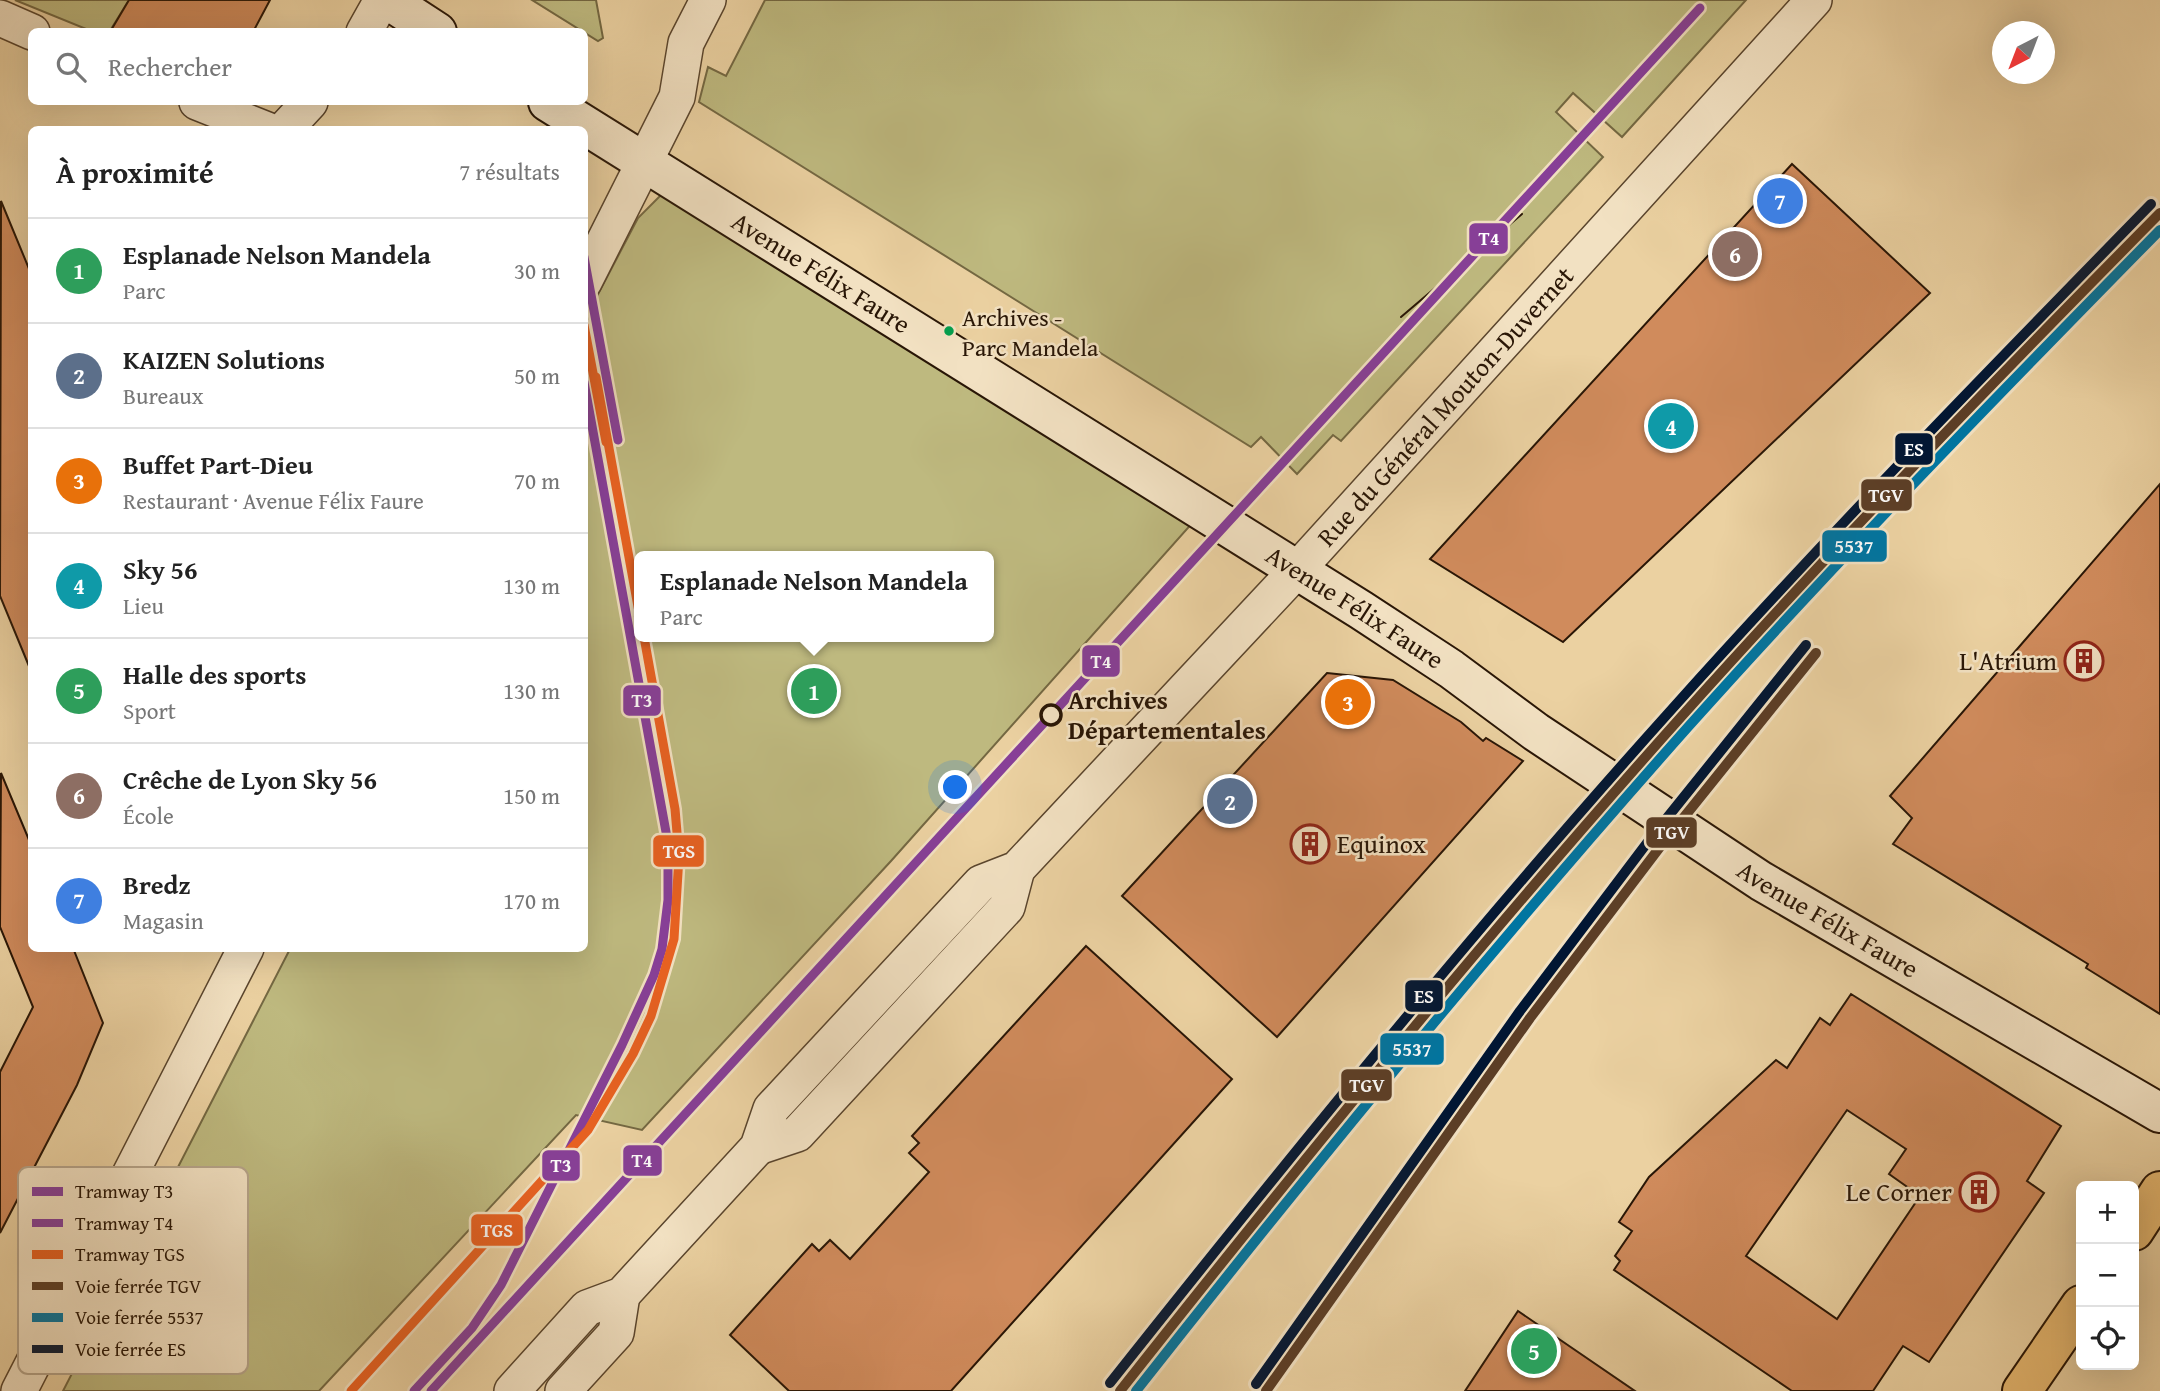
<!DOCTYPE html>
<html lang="fr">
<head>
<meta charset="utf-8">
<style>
	body { margin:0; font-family:"Gentium Book Plus",serif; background:#f6f6f6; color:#222 }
	.controls { position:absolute; right:21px; bottom:21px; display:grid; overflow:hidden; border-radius:10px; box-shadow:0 7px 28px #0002 }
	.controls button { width:63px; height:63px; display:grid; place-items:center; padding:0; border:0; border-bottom:2px solid #e0e0e0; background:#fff; color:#222; font:35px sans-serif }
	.compass { position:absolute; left:1992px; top:21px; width:63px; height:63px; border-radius:50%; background:#fff; box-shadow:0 7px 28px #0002; rotate:222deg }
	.you { position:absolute; left:956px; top:788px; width:24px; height:24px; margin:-18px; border:5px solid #fff; border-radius:50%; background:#1a73e8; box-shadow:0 0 0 10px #1a73e833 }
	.badge { display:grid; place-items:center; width:46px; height:46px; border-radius:50%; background:#7c3aed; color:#fff; font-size:23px; font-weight:700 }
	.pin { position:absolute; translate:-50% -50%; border:4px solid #fff; box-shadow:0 2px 7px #0006 }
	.popup { position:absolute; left:634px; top:551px; width:360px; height:91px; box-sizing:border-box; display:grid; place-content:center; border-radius:10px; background:#fff; filter:drop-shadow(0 2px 5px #0005); font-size:23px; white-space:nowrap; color:#767676 }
	.popup b { font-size:26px; color:#222 }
	.popup::after { content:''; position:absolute; left:50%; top:100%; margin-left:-14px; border:14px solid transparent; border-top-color:#fff }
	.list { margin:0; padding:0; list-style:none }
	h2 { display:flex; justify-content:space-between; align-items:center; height:91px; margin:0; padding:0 28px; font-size:30px }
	h2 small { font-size:23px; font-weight:400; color:#767676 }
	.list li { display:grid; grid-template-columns:46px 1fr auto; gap:21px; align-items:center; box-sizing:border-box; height:105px; padding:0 28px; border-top:2px solid #e0e0e0 }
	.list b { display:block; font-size:26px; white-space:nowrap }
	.list p { margin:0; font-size:23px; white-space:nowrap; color:#767676 }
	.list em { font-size:23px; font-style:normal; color:#767676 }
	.icon { flex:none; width:38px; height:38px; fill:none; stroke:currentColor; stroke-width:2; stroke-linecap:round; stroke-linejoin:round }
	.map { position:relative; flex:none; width:2160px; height:1391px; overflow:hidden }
	.search { position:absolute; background:#fff; box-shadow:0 7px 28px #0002; left:28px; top:28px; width:560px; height:77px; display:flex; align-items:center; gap:18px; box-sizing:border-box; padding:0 24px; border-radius:10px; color:#767676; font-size:26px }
	.panel { position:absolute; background:#fff; box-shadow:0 7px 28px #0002; left:28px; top:126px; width:560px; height:826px; border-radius:10px }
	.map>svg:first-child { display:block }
	.green { fill:#beb97f; stroke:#746842; stroke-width:2; fill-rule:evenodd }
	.building { fill:#d08b5c; stroke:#291606; stroke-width:2; fill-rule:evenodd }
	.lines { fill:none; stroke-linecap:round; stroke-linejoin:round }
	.street-casing { stroke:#5a452d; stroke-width:38 }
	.secondary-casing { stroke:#291606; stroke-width:42 }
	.primary-casing { stroke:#291606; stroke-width:42 }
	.street { stroke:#f2e1c2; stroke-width:35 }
	.secondary { stroke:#f2e1c2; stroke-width:38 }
	.primary { stroke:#e6b870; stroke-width:38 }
	.tram { stroke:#291606; stroke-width:2 }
	.rail-1-casing { stroke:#f2e1c2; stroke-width:16 }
	.rail-2-casing { stroke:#f2e1c2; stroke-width:16 }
	.rail-3-casing { stroke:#f2e1c2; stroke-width:16 }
	.rail-1 { stroke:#5c3e26; stroke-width:10 }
	.rail-2 { stroke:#0075a1; stroke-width:10 }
	.rail-3 { stroke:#011633; stroke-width:10 }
	.tram-1-casing { stroke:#f2e1c2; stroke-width:14 }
	.tram-2-casing { stroke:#f2e1c2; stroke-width:14 }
	.tram-3-casing { stroke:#f2e1c2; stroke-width:14 }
	.tram-1 { stroke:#873f98; stroke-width:9 }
	.tram-2 { stroke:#873f98; stroke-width:9 }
	.tram-3 { stroke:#e86121; stroke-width:9 }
	.bus-dot { fill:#029f4d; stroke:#f2e1c2; stroke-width:2.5 }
	.stop-dot { fill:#f2e1c2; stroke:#291606; stroke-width:3.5 }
	.labels { text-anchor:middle; stroke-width:5; stroke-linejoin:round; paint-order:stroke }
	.bus-label { font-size:24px; fill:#291606; stroke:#f2e1c2; text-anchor:start }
	.street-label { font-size:26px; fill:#291606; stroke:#f2e1c2 }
	.poi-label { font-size:26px; fill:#291606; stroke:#f2e1c2; text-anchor:end }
	.stop-label { font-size:26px; font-weight:bold; fill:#291606; stroke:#f2e1c2; text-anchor:start }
	.key { fill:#f2e1c2; stroke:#b6a48a; stroke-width:2 }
	.key-label { font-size:19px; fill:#291606 }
	.line-badge { stroke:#f2e1c2; stroke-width:2.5 }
	.badge-label { font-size:19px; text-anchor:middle; font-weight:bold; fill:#fff }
</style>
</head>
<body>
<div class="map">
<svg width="2160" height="1391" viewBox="0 0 2160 1391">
	<rect width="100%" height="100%" fill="#ebd1a1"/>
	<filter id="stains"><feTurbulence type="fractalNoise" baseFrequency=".00286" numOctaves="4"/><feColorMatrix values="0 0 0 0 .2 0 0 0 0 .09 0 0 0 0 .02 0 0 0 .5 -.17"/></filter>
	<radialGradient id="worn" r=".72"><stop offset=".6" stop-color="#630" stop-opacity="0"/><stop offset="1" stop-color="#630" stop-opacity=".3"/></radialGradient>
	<g class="green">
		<polygon points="15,0 129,0 111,29 114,32 91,31"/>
		<polygon points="532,0 596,0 603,38 598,41"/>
		<polygon points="765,0 1746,0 1622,137 1573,93 1556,112 1603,157 1341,441 1333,435 1297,474 1261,437 1251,447 699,102 708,67 726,76"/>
		<path d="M679,195l516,325 -304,341 -249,269 -66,-15 -257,276h-256l227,-442 294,-1 1,-629 53,-101 22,-22zM639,556h350v81h-350z"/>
	</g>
	<g class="building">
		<polygon points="129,0 270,0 253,32 110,32"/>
		<polygon points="1792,164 1930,293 1563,642 1430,559"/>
		<polygon points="1,201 32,276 31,671 0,596"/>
		<polygon points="2160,484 2160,1014 2086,968 2088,964 1893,844 1912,818 1890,796"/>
		<polygon points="1327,673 1393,680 1461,722 1483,741 1486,738 1523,761 1277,1037 1122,896"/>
		<polygon points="1,773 32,847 32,948 73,948 103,1023 77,1085 0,1233 0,1072 33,1007 0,927"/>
		<polygon points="1086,946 1232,1079 951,1391 789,1391 730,1335 812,1244 819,1251 830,1240 850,1259 929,1172 909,1153 919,1143 912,1136"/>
		<path d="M1851,994l210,132 -34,55 17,12 -115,169 -26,-16 -30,45h-81l-178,-121 6,-9 -5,-5 17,-25 -13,-9 30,-45 127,-117 11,8 33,-50 10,7zM1847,1110l59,39 -17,25 31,22 -83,123 -91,-63z"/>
		<polygon points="1518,1311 1635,1391 1465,1391"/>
	</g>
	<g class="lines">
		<g class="street-casing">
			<g id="street">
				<polyline points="0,18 32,32"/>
				<polyline points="364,32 382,0"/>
				<polyline points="197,102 267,130"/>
				<polyline points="284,130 310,102"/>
				<polyline points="584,282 677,97 686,43 708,0"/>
				<polyline points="758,1147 797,1134 1007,907 1017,869"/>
				<polyline points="19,1391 246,948"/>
				<path id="s1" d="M512,1391l75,-83 35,-13 136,-148 13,-38 210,-226 36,-14 279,-298 518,-571"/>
				<polyline points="563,1391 616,1333 622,1295"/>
			</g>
		</g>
		<g class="secondary-casing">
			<g id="secondary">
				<polyline points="388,0 437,32"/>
				<path id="s2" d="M548,102l813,508 90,59 85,63 225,149 399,232"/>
			</g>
		</g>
		<g class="primary-casing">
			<g id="primary">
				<polyline points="2134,1231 2160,1191"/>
				<polyline points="2022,1391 2081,1305"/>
			</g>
		</g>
		<use href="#street" class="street"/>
		<use href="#secondary" class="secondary"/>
		<use href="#primary" class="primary"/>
		<polyline class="tram" points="1401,317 1522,214"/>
		<g class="rail-1-casing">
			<g id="rail-1">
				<path d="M1120,1391c181,-229 366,-456 561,-674 155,-173 316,-339 479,-504"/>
				<polyline points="1266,1391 1530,1018 1660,847 1816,653"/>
			</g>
		</g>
		<g class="rail-2-casing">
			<path id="rail-2" d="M1136,1391c178,-226 361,-449 552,-664 152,-170 312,-334 472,-497"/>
		</g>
		<g class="rail-3-casing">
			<g id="rail-3">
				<path d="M1110,1383c182,-229 366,-456 562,-674 155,-173 317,-339 479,-505"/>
				<polyline points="1256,1384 1520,1011 1650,839 1806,645"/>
			</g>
		</g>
		<use href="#rail-1" class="rail-1"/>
		<use href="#rail-2" class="rail-2"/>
		<use href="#rail-3" class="rail-3"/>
		<g class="tram-1-casing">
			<g id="tram-1">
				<polyline points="584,257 618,440"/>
				<polyline points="414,1391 472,1328 501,1285 622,1045 654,975 662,949 668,900 668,843 584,382"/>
			</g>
		</g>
		<g class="tram-2-casing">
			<polyline id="tram-2" points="431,1391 1700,8"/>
		</g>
		<g class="tram-3-casing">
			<g id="tram-3">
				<polyline points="584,325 606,442"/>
				<polyline points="596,377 639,612"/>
				<polyline points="351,1391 588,1130 633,1054 651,1016 674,939 679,856 675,809 644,637"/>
			</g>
		</g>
		<use href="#tram-1" class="tram-1"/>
		<use href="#tram-2" class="tram-2"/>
		<use href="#tram-3" class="tram-3"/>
	</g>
	<defs>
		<g id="building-ring" transform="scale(2.0125)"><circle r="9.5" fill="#f2e1c2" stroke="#8f2418" stroke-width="1.5"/><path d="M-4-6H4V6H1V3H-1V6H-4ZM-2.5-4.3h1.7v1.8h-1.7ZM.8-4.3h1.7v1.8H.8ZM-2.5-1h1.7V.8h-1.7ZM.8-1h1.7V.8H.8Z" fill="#8f2418"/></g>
	</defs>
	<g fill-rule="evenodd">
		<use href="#building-ring" x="2084" y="661"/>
		<use href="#building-ring" x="1310" y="844"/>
		<use href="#building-ring" x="1979" y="1192"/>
	</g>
	<circle class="bus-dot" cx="949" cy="331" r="6"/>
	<circle class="stop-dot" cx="1051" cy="715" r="10"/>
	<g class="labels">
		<g class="bus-label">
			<text x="962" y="326">Archives -<tspan x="962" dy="30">Parc Mandela</tspan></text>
		</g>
		<g class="street-label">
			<text dy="9" stroke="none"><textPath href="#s2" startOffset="322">Avenue Félix Faure</textPath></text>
			<text dy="9" stroke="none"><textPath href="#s1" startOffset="1368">Rue du Général Mouton-Duvernet</textPath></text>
			<text dy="9" stroke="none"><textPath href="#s2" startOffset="952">Avenue Félix Faure</textPath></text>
			<text dy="9" stroke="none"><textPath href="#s2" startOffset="1519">Avenue Félix Faure</textPath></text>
		</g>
		<g class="poi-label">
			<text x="2057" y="670">L'Atrium</text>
			<text x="1337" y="853" text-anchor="start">Equinox</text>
			<text x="1952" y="1201">Le Corner</text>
		</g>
		<g class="stop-label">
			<text x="1068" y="709">Archives<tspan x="1068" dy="30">Départementales</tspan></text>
		</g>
	</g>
	<rect x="18" y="1167" width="230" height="207" rx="10" class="key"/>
	<rect x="32" y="1187" width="31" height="9" fill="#873f98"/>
	<rect x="32" y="1219" width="31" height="8" fill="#873f98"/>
	<rect x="32" y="1250" width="31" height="9" fill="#e86121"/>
	<rect x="32" y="1282" width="31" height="8" fill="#5c3e26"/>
	<rect x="32" y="1313" width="31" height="9" fill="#0075a1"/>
	<rect x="32" y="1345" width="31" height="8" fill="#011633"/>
	<g class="key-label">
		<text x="75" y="1198">Tramway T3</text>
		<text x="75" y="1230">Tramway T4</text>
		<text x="75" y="1261">Tramway TGS</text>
		<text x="75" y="1293">Voie ferrée TGV</text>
		<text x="75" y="1324">Voie ferrée 5537</text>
		<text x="75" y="1356">Voie ferrée ES</text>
	</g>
	<g class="line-badge">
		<rect x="1468" y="222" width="41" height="33" rx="7" fill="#873f98"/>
		<rect x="1894" y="432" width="40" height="34" rx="7" fill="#011633"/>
		<rect x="1860" y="478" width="53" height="34" rx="7" fill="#5c3e26"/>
		<rect x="1821" y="529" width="67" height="34" rx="7" fill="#0075a1"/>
		<rect x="1081" y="644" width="40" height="34" rx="7" fill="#873f98"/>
		<rect x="622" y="684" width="40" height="33" rx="7" fill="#873f98"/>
		<rect x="1645" y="816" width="53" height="33" rx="7" fill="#5c3e26"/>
		<rect x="652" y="834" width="53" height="34" rx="7" fill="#e86121"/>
		<rect x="1404" y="979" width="40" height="34" rx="7" fill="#011633"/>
		<rect x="1379" y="1032" width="66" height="34" rx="7" fill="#0075a1"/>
		<rect x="1340" y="1068" width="53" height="34" rx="7" fill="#5c3e26"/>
		<rect x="622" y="1144" width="41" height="33" rx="7" fill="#873f98"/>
		<rect x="541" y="1149" width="40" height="33" rx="7" fill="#873f98"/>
		<rect x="470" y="1213" width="54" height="34" rx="7" fill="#e86121"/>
	</g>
	<g class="badge-label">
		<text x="1489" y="245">T4</text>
		<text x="1914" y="456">ES</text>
		<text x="1886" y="502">TGV</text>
		<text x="1854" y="553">5537</text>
		<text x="1101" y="668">T4</text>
		<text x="642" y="707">T3</text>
		<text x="1672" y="839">TGV</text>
		<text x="679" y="858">TGS</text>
		<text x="1424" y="1003">ES</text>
		<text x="1412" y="1056">5537</text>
		<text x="1367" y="1092">TGV</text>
		<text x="642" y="1167">T4</text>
		<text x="561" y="1172">T3</text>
		<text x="497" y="1237">TGS</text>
	</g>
	<rect width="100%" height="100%" filter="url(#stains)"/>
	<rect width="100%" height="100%" fill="url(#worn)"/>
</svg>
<div class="controls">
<button>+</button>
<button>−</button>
<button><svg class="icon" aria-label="locate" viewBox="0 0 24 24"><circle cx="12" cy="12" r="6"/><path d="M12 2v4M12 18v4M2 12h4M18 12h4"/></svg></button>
</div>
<svg class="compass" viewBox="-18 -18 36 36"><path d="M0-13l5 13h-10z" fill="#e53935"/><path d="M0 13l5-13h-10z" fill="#767676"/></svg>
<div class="you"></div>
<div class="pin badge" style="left:814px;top:691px;background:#2e9e5b">1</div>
<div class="popup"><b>Esplanade Nelson Mandela</b>Parc</div>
<div class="pin badge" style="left:1230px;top:801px;background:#5c6f8a">2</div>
<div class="pin badge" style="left:1348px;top:702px;background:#e8710a">3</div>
<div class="pin badge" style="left:1671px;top:426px;background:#0f9aa8">4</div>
<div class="pin badge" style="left:1534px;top:1351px;background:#2e9e5b">5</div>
<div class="pin badge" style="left:1735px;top:254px;background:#8d6e63">6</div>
<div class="pin badge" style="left:1780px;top:201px;background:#3f7fe0">7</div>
<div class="search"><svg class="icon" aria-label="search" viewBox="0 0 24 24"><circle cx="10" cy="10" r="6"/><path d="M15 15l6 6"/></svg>Rechercher</div>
<section class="panel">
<h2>À proximité<small>7 résultats</small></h2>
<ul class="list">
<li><span class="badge" style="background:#2e9e5b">1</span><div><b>Esplanade Nelson Mandela</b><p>Parc</p></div><em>30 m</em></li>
<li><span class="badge" style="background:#5c6f8a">2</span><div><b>KAIZEN Solutions</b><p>Bureaux</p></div><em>50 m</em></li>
<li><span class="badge" style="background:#e8710a">3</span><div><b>Buffet Part-Dieu</b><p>Restaurant · Avenue Félix Faure</p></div><em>70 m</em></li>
<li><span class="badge" style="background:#0f9aa8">4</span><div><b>Sky 56</b><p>Lieu</p></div><em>130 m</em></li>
<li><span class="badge" style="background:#2e9e5b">5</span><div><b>Halle des sports</b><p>Sport</p></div><em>130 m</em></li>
<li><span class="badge" style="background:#8d6e63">6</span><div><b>Crêche de Lyon Sky 56</b><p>École</p></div><em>150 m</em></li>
<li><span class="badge" style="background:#3f7fe0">7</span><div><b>Bredz</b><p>Magasin</p></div><em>170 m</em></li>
</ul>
</section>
</div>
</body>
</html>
